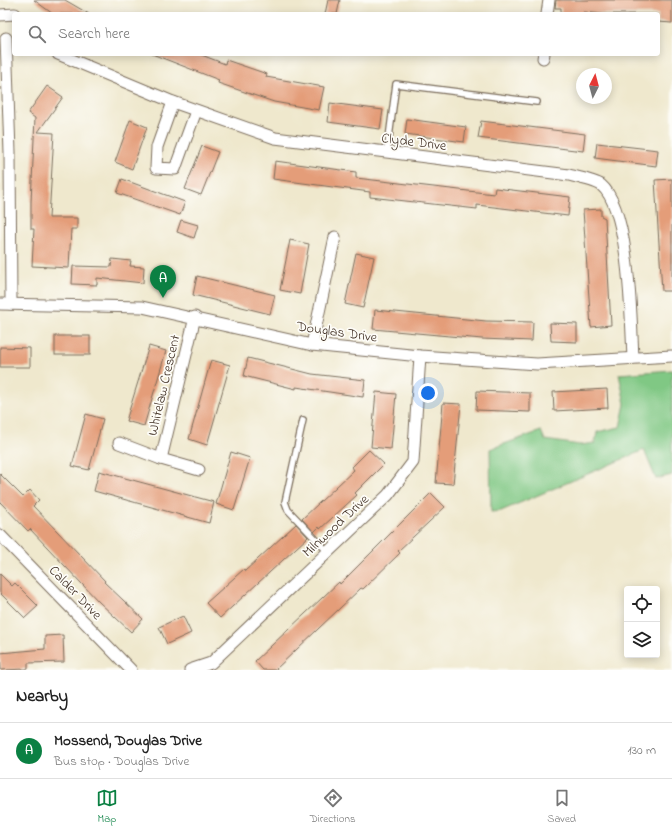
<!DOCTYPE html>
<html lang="en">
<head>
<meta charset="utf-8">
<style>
	body { margin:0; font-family:"Indie Flower",sans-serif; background:#f6f6f6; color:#222 }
	.controls { position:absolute; right:12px; bottom:12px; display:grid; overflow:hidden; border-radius:4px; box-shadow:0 2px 10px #0003 }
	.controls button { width:36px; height:36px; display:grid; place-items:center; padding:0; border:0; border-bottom:1px solid #e0e0e0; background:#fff; color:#222; font:20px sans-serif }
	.compass { position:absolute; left:576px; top:68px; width:36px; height:36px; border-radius:50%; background:#fff; box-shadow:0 2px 10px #0003; rotate:6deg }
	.you { position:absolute; left:428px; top:393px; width:14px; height:14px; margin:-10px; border:3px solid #fff; border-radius:50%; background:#1a73e8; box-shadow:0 0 0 6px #1a73e833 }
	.badge { display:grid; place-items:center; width:26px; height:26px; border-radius:50%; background:#0b8043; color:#fff; font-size:13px; font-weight:700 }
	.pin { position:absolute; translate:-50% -33px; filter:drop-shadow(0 1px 2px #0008) }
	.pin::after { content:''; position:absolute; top:21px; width:14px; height:12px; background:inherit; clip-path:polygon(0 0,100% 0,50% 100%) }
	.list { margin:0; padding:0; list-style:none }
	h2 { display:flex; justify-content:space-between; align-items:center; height:52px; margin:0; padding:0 16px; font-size:17px }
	h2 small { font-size:13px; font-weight:400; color:#767676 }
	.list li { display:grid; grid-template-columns:26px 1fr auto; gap:12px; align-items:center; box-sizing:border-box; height:56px; padding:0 16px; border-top:1px solid #e0e0e0 }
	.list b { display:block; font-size:15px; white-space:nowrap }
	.list p { margin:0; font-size:13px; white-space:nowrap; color:#767676 }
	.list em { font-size:13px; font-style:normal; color:#767676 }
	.icon { flex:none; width:22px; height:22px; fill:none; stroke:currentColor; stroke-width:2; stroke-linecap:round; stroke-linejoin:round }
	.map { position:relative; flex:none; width:672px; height:670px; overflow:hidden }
	.search { position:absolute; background:#fff; box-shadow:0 2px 10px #0003; left:12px; right:12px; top:12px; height:44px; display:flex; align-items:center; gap:10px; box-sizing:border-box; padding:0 14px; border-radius:4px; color:#767676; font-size:15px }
	.sheet { height:108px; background:#fff }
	nav { display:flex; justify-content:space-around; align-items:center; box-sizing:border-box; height:56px; border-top:1px solid #e0e0e0; background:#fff; font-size:11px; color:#767676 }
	nav a { display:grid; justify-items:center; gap:2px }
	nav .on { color:#0b8043 }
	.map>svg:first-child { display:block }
	.green { fill:#80c884; stroke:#5e7951 }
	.building { fill:#e49d79 }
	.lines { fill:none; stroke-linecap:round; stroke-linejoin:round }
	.service-casing { stroke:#7a6c5b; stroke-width:8 }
	.minor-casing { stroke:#7a6c5b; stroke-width:13 }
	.service { stroke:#fff; stroke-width:5.5 }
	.minor { stroke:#fff; stroke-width:11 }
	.labels { text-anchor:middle; stroke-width:3.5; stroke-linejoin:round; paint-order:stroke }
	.street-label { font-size:14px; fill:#3b2a1e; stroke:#fdfcf7 }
</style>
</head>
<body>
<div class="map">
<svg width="672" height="670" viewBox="0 0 672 670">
	<rect width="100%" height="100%" fill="#fdfcf7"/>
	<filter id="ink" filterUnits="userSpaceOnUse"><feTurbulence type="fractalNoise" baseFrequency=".025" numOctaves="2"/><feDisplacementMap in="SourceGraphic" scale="8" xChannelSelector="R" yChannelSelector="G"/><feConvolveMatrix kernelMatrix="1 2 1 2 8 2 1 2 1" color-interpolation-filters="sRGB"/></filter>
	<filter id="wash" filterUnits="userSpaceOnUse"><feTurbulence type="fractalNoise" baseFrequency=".012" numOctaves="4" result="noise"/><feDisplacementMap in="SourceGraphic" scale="16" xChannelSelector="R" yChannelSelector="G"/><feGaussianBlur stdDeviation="0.9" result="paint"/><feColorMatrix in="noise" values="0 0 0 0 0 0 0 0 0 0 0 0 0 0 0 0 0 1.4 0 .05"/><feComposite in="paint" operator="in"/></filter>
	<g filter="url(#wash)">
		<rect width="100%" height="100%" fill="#efe8cd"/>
		<polygon class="green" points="672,370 672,475 656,479 644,450 501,511 491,512 490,449 541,431 545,440 580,445 595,443 597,432 620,427 625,404 619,374"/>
		<g id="blocks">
			<g class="building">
				<polygon points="34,0 65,0 89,14 53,14"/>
				<polygon points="328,0 340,0 337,14 325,14"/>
				<polygon points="556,0 672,0 672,23 658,22 658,14 602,14 584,12 584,14 561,14 561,8 555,8"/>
				<polygon points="152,54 199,54 225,64 226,60 267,74 266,77 324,87 319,110 274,102 218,83 219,80"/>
				<polygon points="47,86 63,97 38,132 54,133 49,218 77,218 77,229 71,229 69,268 32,266 34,229 31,229 31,202 35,118 28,113"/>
				<polygon points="330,103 383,110 380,129 328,122"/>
				<polygon points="407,119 466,127 464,142 405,134"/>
				<polygon points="130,120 147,127 132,169 115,162"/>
				<polygon points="481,121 585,134 583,151 478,138"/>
				<polygon points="597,143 658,150 656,166 595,158"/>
				<polygon points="202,146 218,152 201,195 185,189"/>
				<polygon points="275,161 356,172 356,178 494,194 495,188 570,197 568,216 477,205 477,209 370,197 370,192 273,179"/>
				<polygon points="122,179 185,202 180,215 117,193"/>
				<polygon points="672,179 672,291 662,291 655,180"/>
				<polygon points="601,209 601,216 605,218 611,325 591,327 583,210"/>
				<polygon points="181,220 198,225 194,238 177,232"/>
				<polygon points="290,240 309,244 300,294 280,290"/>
				<polygon points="356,253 374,257 363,308 345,304"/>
				<polygon points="112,259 131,261 130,266 144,267 143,283 97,278 97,285 72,284 73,266 111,267"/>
				<polygon points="197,276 275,295 270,314 193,295"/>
				<polygon points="375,310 486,321 533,322 532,341 482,339 373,329"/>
				<polygon points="550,323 577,324 577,342 551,341"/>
				<rect x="55" y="336" width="35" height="19"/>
				<polygon points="149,346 166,351 144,426 126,421"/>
				<polygon points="0,347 30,348 30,367 0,367"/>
				<polygon points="248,358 312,374 365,380 363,397 296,387 296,389 244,376"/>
				<polygon points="211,360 230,365 207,445 189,439"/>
				<polygon points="607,389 608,408 554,411 553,392"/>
				<polygon points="477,391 530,393 530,412 476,410"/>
				<polygon points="376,392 396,394 391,449 371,447"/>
				<polygon points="443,403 461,404 453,484 436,483"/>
				<polygon points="86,414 103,419 89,470 72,466"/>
				<polygon points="369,450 384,464 355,493 357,495 320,529 319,527 314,532 302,519 354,470 352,467"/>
				<polygon points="231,452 250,458 234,510 216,504"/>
				<polygon points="99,471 214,502 209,523 94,491"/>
				<polygon points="0,474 23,497 30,490 39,500 33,506 105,581 104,582 143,619 131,632 99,602 30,529 28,531 0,502"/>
				<polygon points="431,493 445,507 398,551 400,553 363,589 361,588 275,670 263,670 255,661 339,582 340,584"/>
				<polygon points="296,524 308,537 220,618 206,603 244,569 245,571"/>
				<polygon points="0,574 12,586 15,583 38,606 25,618 0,593"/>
				<polygon points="183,616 191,633 167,644 159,627"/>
				<polygon points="63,635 64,662 28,663 28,669 1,670 0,653 45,649 45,636"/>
			</g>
		</g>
	</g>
	<g filter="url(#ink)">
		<use href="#blocks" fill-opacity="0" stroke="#7a6c5b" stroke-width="1"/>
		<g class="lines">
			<g class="service-casing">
				<g id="service">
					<polyline points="387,153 396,84 537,102"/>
					<polyline points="303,420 285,502 288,510 328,552"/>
				</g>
			</g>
			<g class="minor-casing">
				<g id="minor">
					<polyline points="547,14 549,0"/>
					<polyline points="0,15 15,14"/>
					<polyline points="6,38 10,152 11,304"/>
					<path d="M58,54l115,48 102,36 294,37c8,2 27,6 32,10 29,24 30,135 32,173"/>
					<polyline points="543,58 544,54"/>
					<polyline points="173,102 157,147 156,168 175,169 196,111"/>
					<polyline points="0,304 142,307 312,345 420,356 537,364 672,356"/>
					<polyline points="312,345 335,237"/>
					<polyline points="119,443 161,459 199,470"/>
					<polyline points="161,459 195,317"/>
					<polyline points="0,535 131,670"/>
					<polyline points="190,670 211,663 388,495 413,462 420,356"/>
				</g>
			</g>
			<use href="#service" class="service"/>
			<use href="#minor" class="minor"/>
		</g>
	</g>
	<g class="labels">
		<g class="street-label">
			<text transform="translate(414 141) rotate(7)" y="5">Clyde Drive</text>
			<text transform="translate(337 331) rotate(8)" y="5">Douglas Drive</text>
			<text transform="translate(163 385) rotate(-77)" y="5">Whitelaw Crescent</text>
			<text transform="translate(335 525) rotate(-43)" y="5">Milnwood Drive</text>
			<text transform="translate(76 592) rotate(46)" y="5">Calder Drive</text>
		</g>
	</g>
</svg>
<div class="controls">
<button><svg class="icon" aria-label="locate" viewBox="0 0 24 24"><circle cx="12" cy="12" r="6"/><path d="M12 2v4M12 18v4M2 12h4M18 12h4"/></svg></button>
<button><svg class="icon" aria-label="layers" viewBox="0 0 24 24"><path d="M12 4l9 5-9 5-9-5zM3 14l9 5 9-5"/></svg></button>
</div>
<svg class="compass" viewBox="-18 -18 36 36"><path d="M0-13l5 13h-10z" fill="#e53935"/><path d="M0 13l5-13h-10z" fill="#767676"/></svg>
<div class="you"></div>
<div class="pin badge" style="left:163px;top:298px">A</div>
<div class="search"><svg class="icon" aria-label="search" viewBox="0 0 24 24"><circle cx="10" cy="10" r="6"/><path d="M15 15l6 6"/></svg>Search here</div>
</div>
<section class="sheet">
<h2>Nearby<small></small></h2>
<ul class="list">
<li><span class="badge">A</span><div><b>Mossend, Douglas Drive</b><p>Bus stop · Douglas Drive</p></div><em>130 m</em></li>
</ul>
</section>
<nav>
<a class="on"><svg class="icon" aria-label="map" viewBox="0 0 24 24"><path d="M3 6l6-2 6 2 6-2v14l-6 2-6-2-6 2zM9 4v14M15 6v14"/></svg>Map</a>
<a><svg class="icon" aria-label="directions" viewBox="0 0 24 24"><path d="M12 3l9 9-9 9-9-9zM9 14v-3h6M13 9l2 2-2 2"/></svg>Directions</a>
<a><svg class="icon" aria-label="saved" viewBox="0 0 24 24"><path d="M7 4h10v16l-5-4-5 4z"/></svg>Saved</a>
</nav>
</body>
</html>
